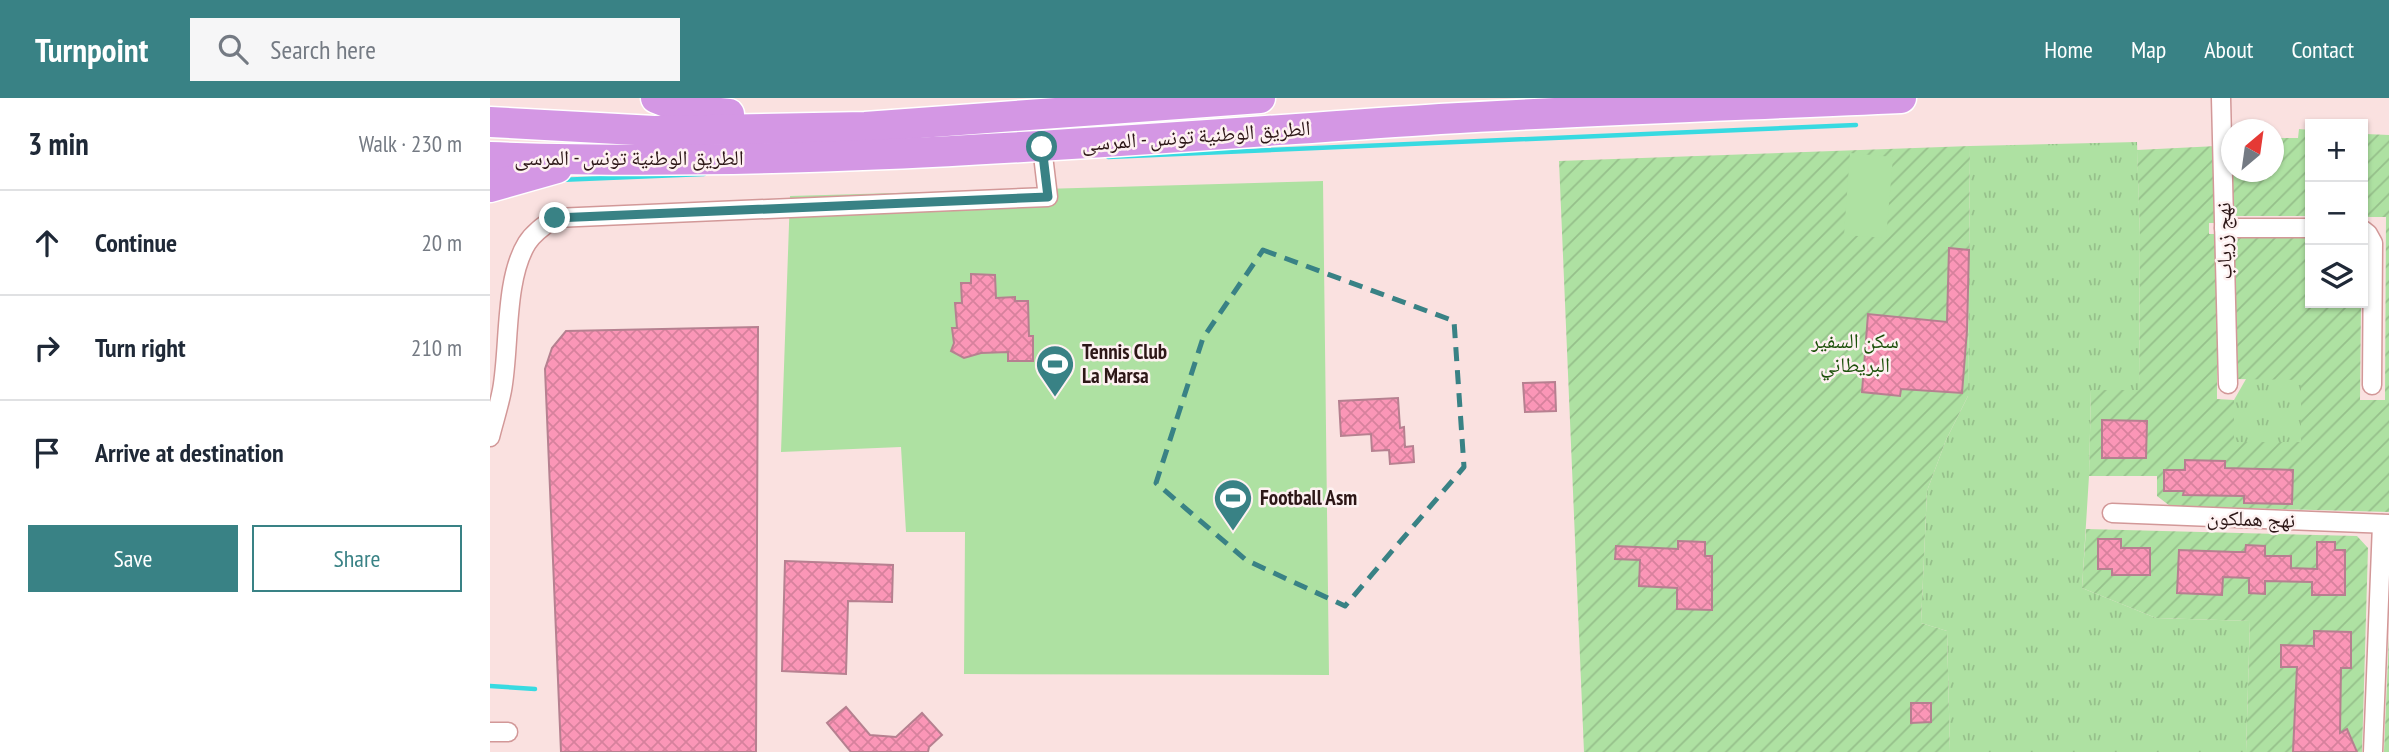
<!DOCTYPE html>
<html lang="en">
<head>
<meta charset="utf-8">
<style>
	body { margin:0; font-family:"PT Sans Narrow","Noto Naskh Arabic",sans-serif; background:#f6f6f7; color:#1f2937 }
	.controls { position:absolute; right:21px; top:21px; display:grid; overflow:hidden; border-radius:0px; box-shadow:0 2px 5px #0004 }
	.controls button { width:63px; height:63px; display:grid; place-items:center; padding:0; border:0; border-bottom:2px solid #e0e1e3; background:#fff; color:#1f2937; font:35px sans-serif }
	.compass { position:absolute; left:1731px; top:21px; width:63px; height:63px; border-radius:50%; background:#fff; box-shadow:0 2px 5px #0004; rotate:29deg }
	.stop { position:absolute; width:21px; height:21px; margin:-16px; border:5px solid #398285; border-radius:50%; background:#fff }
	.stop.end { background:#398285; border-color:#fff; box-shadow:0 2px 7px #0008 }
	.list { margin:0; padding:0; list-style:none }
	h2 { display:flex; justify-content:space-between; align-items:center; height:91px; margin:0; padding:0 28px; font-size:30px }
	h2 small { font-size:23px; font-weight:400; color:#747a83 }
	.list li { display:grid; grid-template-columns:46px 1fr auto; gap:21px; align-items:center; box-sizing:border-box; height:105px; padding:0 28px; border-top:2px solid #e0e1e3 }
	.list b { display:block; font-size:26px; white-space:nowrap }
	.list em { font-size:23px; font-style:normal; color:#747a83 }
	.actions { display:flex; gap:14px; padding:21px 28px }
	.actions a { flex:1; padding:16px 0; border:2px solid #398285; border-radius:0px; text-align:center; font-size:24px; color:#398285 }
	.actions .main { background:#398285; color:#fff }
	.icon { flex:none; width:38px; height:38px; fill:none; stroke:currentColor; stroke-width:2; stroke-linecap:round; stroke-linejoin:round }
	.map { position:relative; flex:none; width:1899px; height:654px; overflow:hidden }
	header { display:flex; align-items:center; gap:42px; box-sizing:border-box; height:98px; padding:0 35px; background:#398285; color:#fff }
	header strong { font-size:33px }
	nav { display:flex; gap:38px; margin-inline-start:auto; font-size:24px }
	.search { width:490px; height:63px; background:#f6f6f7; display:flex; align-items:center; gap:18px; box-sizing:border-box; padding:0 24px; border-radius:0px; color:#747a83; font-size:26px }
	main { display:flex }
	aside { flex:1; background:#fff }
	.map>svg:first-child { display:block }
	.grass { fill:url(#grass-tufts) }
	.garden { fill:url(#garden-furrows) }
	.pitch { fill:#aee1a2 }
	.lines { fill:none; stroke-linecap:round; stroke-linejoin:round }
	.stream { stroke:#38dae1; stroke-width:4.5 }
	.building { fill:url(#building-cross-hatch); stroke:#b68090; stroke-width:2 }
	.minor-casing { stroke:#d29898; stroke-width:21 }
	.trunk-casing { stroke:#fff; stroke-width:33 }
	.minor { stroke:#fff; stroke-width:18 }
	.trunk { stroke:#d497e4; stroke-width:30 }
	.route { stroke:#398285; stroke-width:9 }
	.marked { fill:none; stroke:#398285; stroke-width:5; stroke-dasharray:14 9; stroke-linejoin:round }
	.labels { text-anchor:middle; stroke-width:5; stroke-linejoin:round; paint-order:stroke }
	.street-label { font-size:21px; fill:#2d1717; stroke:#fef1f1 }
	.park-label { font-size:21px; fill:#1c510a; stroke:#fef1f1 }
	.poi-label { font-size:21px; font-weight:bold; fill:#2d1717; stroke:#fef1f1; text-anchor:start }
</style>
</head>
<body>
<header>
<strong>Turnpoint</strong>
<div class="search"><svg class="icon" aria-label="search" viewBox="0 0 24 24"><circle cx="10" cy="10" r="6"/><path d="M15 15l6 6"/></svg>Search here</div>
<nav><a>Home</a><a>Map</a><a>About</a><a>Contact</a></nav>
</header>
<main>
<aside>
<h2>3 min<small>Walk · 230 m</small></h2>
<ul class="list">
<li><svg class="icon" aria-label="ahead" viewBox="0 0 24 24"><path d="M12 20V5M6 11l6-6 6 6"/></svg><div><b>Continue</b></div><em>20 m</em></li>
<li><svg class="icon" aria-label="right" viewBox="0 0 24 24"><path d="M7 20v-9h11M14 6l5 5-5 5"/></svg><div><b>Turn right</b></div><em>210 m</em></li>
<li><svg class="icon" aria-label="arrive" viewBox="0 0 24 24"><path d="M6 21V4h12l-3 4 3 4H6"/></svg><div><b>Arrive at destination</b></div></li>
</ul>
<div class="actions"><a class="main">Save</a><a>Share</a></div>
</aside>
<div class="map">
<svg width="1899" height="654" viewBox="0 0 1899 654">
	<defs>
		<pattern id="grass-tufts" width="24" height="20" patternUnits="userSpaceOnUse" patternTransform="scale(1.75)"><rect width="24" height="20" fill="#aee1a2"/><path d="M3 7l-1-3M5 7V3M7 7l1-3M15 17l-1-3M17 17v-4M19 17l1-3" fill="none" stroke="#96c08b"/></pattern>
		<pattern id="garden-furrows" width="10" height="10" patternUnits="userSpaceOnUse" patternTransform="scale(1.75)"><rect width="10" height="10" fill="#aee1a2"/><path d="M-1 1l2-2M0 10L10 0M9 11l2-2" fill="none" stroke="#96c08b"/></pattern>
		<pattern id="building-cross-hatch" width="8" height="8" patternUnits="userSpaceOnUse" patternTransform="scale(1.75)"><rect width="8" height="8" fill="#fb96b7"/><path d="M0 0l8 8M0 8l8-8" fill="none" stroke="#d7819d"/></pattern>
	</defs>
	<rect width="100%" height="100%" fill="#fae1e0"/>
	<g class="grass">
		<polygon points="1647,44 1650,138 1649,293 1601,292 1599,378 1592,490 1666,520 1760,523 1756,654 1460,654 1457,533 1431,525 1437,393 1456,342 1478,298 1480,48"/>
		<polygon points="1756,281 1811,281 1811,345 1744,344 1744,302"/>
	</g>
	<g class="garden">
		<polygon points="1809,31 1820,32 1820,118 1741,118 1741,70 1742,74 1784,74 1784,40 1808,40"/>
		<polygon points="1873,32 1876,32 1876,36 1899,37 1899,414 1680,408 1667,398 1667,378 1599,378 1601,292 1649,292 1650,138 1647,52 1727,48 1726,125 1719,125 1719,136 1727,136 1727,301 1744,302 1744,344 1811,344 1811,282 1744,281 1744,138 1820,139 1820,205 1871,205 1870,302 1895,302 1896,119 1873,119"/>
		<polygon points="1480,48 1478,298 1456,342 1437,393 1431,525 1457,533 1460,654 1094,654 1069,63"/>
		<polygon points="1596,431 1867,438 1878,450 1872,654 1756,654 1760,523 1666,520 1592,490"/>
		<polygon points="1899,538 1899,654 1894,654"/>
	</g>
	<g class="pitch">
		<polygon points="1360,55 1403,59 1396,140 1354,137"/>
		<polygon points="833,83 839,577 474,576 475,434 416,434 411,349 291,354 300,98"/>
	</g>
	<g class="lines">
		<g class="stream">
			<polyline points="618,59 1366,27"/>
			<polyline points="69,82 214,76"/>
			<polyline points="0,588 45,591"/>
		</g>
	</g>
	<g class="building">
		<polygon points="1459,150 1479,152 1477,232 1472,295 1411,291 1410,298 1372,294 1378,216 1457,224"/>
		<polygon points="481,176 505,177 506,200 525,199 525,203 538,203 539,238 543,238 543,263 518,263 518,254 491,255 474,260 461,253 464,245 462,230 467,230 465,205 472,205 471,185 481,185"/>
		<polygon points="268,229 266,654 71,654 55,271 62,250 76,233"/>
		<polygon points="1065,284 1066,313 1035,314 1033,285"/>
		<polygon points="908,300 910,330 914,329 915,349 923,348 924,364 900,366 899,352 882,353 881,336 851,338 849,303"/>
		<polygon points="1612,322 1657,323 1656,360 1612,360"/>
		<polygon points="1695,362 1735,363 1735,370 1803,372 1802,406 1754,405 1754,398 1693,397 1694,393 1674,393 1674,372 1695,372"/>
		<polygon points="1608,441 1631,441 1631,450 1660,450 1660,477 1622,477 1622,471 1608,471"/>
		<polygon points="1188,443 1215,444 1215,458 1222,458 1222,512 1187,511 1187,490 1149,488 1150,462 1125,461 1126,448 1188,451"/>
		<polygon points="1827,444 1845,444 1845,452 1855,452 1855,497 1822,497 1822,484 1775,483 1775,496 1759,495 1759,480 1733,479 1732,497 1687,495 1689,452 1745,454 1755,454 1756,447 1775,448 1775,458 1801,458 1801,470 1827,471"/>
		<polygon points="295,463 403,467 402,504 358,503 356,576 292,573"/>
		<polygon points="1824,533 1861,534 1861,570 1851,570 1850,635 1857,631 1867,654 1803,654 1807,569 1791,569 1791,547 1824,548"/>
		<polygon points="1421,605 1441,605 1441,624 1421,625"/>
		<polygon points="356,609 380,637 406,639 432,615 452,637 439,649 438,654 361,654 337,625"/>
	</g>
	<g class="lines">
		<g class="minor-casing">
			<g id="minor">
				<polyline points="1731,0 1738,286"/>
				<polyline points="1734,130 1820,130"/>
				<polyline points="1873,132 1878,136 1883,145 1882,287"/>
				<path d="M0,339c4,-16 9,-31 12,-47 8,-43 2,-110 25,-147 7,-11 18,-18 28,-25l493,-21 -6,-50"/>
				<polyline points="1622,415 1899,426"/>
				<polyline points="0,634 18,634"/>
				<polyline points="1883,654 1892,426"/>
			</g>
		</g>
		<g class="trunk-casing">
			<g id="trunk">
				<polyline points="166,0 194,11 239,16"/>
				<polyline points="0,24 164,33 375,29 770,0"/>
				<path d="M0,59c317,12 634,-17 950,-38 153,-9 307,-14 461,-21"/>
				<polyline points="0,89 67,70"/>
			</g>
		</g>
		<use href="#minor" class="minor"/>
		<use href="#trunk" class="trunk"/>
	</g>
	<g class="lines">
		<polyline class="route" points="65,120 558,99 552,49"/>
	</g>
	<path class="marked" d="M773,152l191,71 10,146 -119,139 -99,-46 -90,-77 47,-145z"/>
	<defs>
		<g id="stadium-pin" transform="scale(2.0125)"><path d="M0 17L-7.5 6A9.5 9.5 0 1 1 7.5 6Z" fill="#398285" stroke="#fef1f1"/><path d="M0-5a6.5 5 0 1 0 0 10a6.5 5 0 1 0 0-10ZM-3.5-1.8h7v3.6h-7Z" fill="#fff"/></g>
	</defs>
	<g fill-rule="evenodd">
		<use href="#stadium-pin" x="565" y="266"/>
		<use href="#stadium-pin" x="743" y="400"/>
	</g>
	<g class="labels">
		<g class="street-label">
			<text transform="translate(706 38) rotate(-4)" y="7">الطريق الوطنية تونس - المرسى</text>
			<text x="139" y="67">الطريق الوطنية تونس - المرسى</text>
			<text transform="translate(1734 143) rotate(-91)" y="7">نهج زرياب</text>
			<text transform="translate(1761 421) rotate(2)" y="7">نهج هملكون</text>
		</g>
		<g class="park-label">
			<text x="1365" y="250">سكن السفير<tspan x="1365" dy="24">البريطاني</tspan></text>
		</g>
		<g class="poi-label">
			<text x="592" y="261">Tennis Club<tspan x="592" dy="24">La Marsa</tspan></text>
			<text x="770" y="407">Football Asm</text>
		</g>
	</g>
</svg>
<div class="controls">
<button>+</button>
<button>−</button>
<button><svg class="icon" aria-label="layers" viewBox="0 0 24 24"><path d="M12 4l9 5-9 5-9-5zM3 14l9 5 9-5"/></svg></button>
</div>
<svg class="compass" viewBox="-18 -18 36 36"><path d="M0-13l5 13h-10z" fill="#e53935"/><path d="M0 13l5-13h-10z" fill="#747a83"/></svg>
<div class="stop" style="left:552px;top:49px"></div>
<div class="stop end" style="left:65px;top:120px"></div>
</div>
</main>
</body>
</html>
